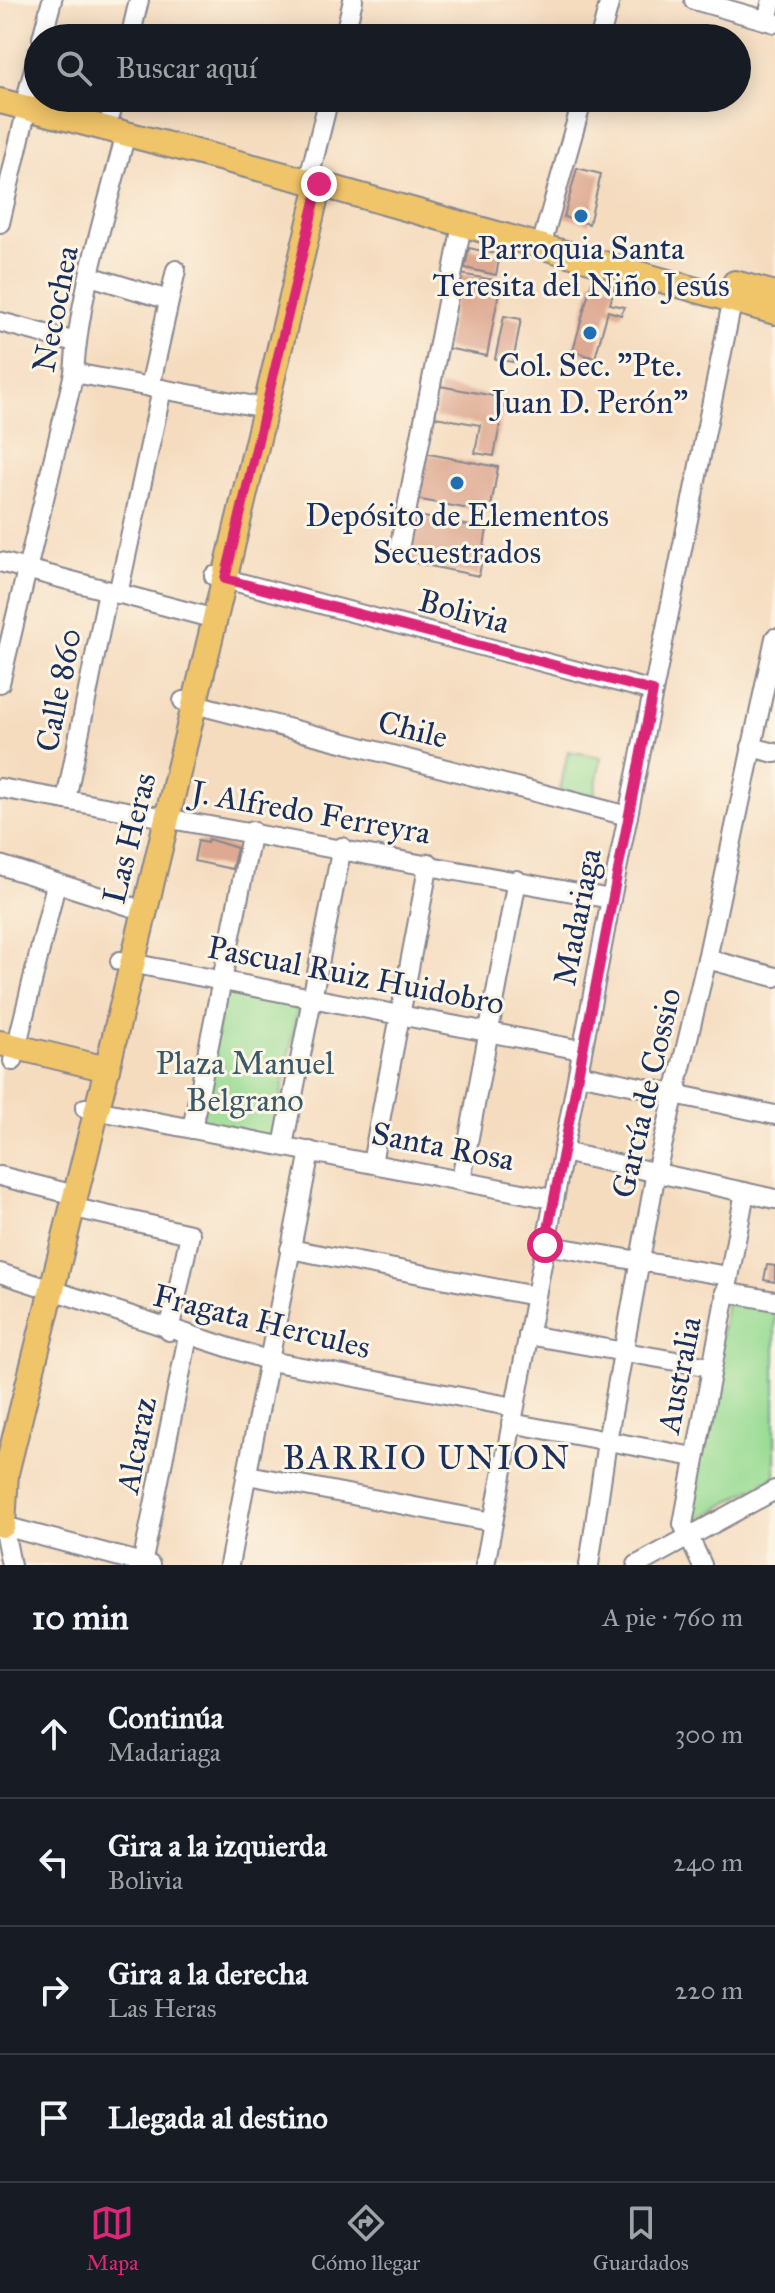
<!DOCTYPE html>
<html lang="es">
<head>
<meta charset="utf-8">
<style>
	body { margin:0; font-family:"IM FELL Great Primer",serif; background:#20242c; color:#f1f3f6 }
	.stop { position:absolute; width:24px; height:24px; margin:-18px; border:6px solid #db2777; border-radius:50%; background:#fff }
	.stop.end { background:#db2777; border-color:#fff; box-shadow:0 2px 8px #0008 }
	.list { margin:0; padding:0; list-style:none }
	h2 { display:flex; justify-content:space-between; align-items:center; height:104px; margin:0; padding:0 32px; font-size:34px }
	h2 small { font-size:26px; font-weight:400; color:#9ea1a6 }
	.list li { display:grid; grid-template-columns:52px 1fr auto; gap:24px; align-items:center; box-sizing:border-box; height:128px; padding:0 32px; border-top:2px solid #363941 }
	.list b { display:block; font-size:30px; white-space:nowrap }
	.list p { margin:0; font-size:26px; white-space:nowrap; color:#9ea1a6 }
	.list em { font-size:26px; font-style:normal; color:#9ea1a6 }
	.icon { flex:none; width:44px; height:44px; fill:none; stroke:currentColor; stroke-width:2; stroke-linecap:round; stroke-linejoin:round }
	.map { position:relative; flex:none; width:775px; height:1565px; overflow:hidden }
	.search { position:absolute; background:#171b24; box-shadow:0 4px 20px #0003; left:24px; right:24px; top:24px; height:88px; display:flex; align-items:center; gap:20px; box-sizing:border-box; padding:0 28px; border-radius:44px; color:#9ea1a6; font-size:30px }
	.sheet { height:616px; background:#171b24 }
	nav { display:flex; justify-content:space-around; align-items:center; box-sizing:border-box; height:112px; border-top:2px solid #363941; background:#171b24; font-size:22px; color:#9ea1a6 }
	nav a { display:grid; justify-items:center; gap:4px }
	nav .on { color:#db2777 }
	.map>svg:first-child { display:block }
	.green { fill:#98db93; stroke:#5a8578; stroke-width:2 }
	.building { fill:#dea992 }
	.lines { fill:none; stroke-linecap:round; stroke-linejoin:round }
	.minor-casing { stroke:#88868e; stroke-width:22 }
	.major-casing { stroke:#88868e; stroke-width:28 }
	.minor { stroke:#fff; stroke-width:18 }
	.major { stroke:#f0c469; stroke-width:24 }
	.route { stroke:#db2777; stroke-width:10 }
	.poi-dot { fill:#1f6fb2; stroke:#fcf5e5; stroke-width:3 }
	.labels { text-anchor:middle; stroke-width:6; stroke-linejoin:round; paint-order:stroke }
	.poi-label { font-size:32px; fill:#1b2f5e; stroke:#fcf5e5 }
	.street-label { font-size:32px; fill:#1b2f5e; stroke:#fcf5e5 }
	.park-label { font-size:32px; fill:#3a5a6b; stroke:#fcf5e5 }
	.neighbourhood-label { font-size:34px; letter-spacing:2px; fill:#1b2f5e; stroke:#fcf5e5 }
</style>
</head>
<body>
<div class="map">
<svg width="775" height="1565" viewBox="0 0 775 1565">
	<rect width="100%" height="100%" fill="#fcf5e5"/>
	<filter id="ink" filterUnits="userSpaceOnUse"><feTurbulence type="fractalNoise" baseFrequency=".0125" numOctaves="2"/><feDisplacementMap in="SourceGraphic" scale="16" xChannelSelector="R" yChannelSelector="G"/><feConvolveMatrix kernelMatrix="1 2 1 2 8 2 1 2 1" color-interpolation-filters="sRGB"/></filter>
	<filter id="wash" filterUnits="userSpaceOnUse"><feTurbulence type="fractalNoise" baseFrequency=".006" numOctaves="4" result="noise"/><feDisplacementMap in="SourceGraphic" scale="32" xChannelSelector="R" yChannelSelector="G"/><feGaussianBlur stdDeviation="1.8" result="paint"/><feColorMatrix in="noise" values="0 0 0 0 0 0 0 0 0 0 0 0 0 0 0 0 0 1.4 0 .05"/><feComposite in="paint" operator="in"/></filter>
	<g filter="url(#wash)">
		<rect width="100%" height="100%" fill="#f5dcbf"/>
		<g class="green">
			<polygon points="568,751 601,757 594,797 560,790"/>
			<polygon points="226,983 299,1001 273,1138 198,1122"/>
			<polygon points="727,1302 775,1310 775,1476 687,1526"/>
		</g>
		<g id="blocks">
			<g class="building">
				<polygon points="577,168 601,174 589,224 564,217"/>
				<polygon points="469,248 500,255 496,275 465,268"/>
				<polygon points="460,274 501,281 487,356 446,348"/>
				<polygon points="592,280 615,286 610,304 624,307 621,315 608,311 595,358 573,351"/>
				<polygon points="504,316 521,319 513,362 495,359"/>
				<polygon points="440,386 505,398 494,456 475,453 480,425 435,417"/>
				<polygon points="424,453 498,467 490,513 416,499"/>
				<polygon points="413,515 487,529 479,576 405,561"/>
				<polygon points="208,839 237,848 232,869 194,861 198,841 207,843"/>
				<polygon points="767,1265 775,1266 775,1282 764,1280"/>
			</g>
		</g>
	</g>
	<g filter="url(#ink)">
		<use href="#blocks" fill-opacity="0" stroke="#88868e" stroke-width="2"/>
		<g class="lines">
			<g class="minor-casing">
				<g id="minor">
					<polyline points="694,0 775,23"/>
					<polyline points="767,20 772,0"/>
					<polyline points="42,38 52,0"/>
					<polyline points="130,38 139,0"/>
					<polyline points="344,38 353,0"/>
					<polyline points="600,38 610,0"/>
					<polyline points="28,92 38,53"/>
					<polyline points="111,113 114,98"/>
					<polyline points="308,182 329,98"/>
					<polyline points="0,223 27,108"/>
					<polyline points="541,246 583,98"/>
					<polyline points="90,276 169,300"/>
					<polyline points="0,322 76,342"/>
					<polyline points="74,373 265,408"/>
					<polyline points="150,387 176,270"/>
					<polyline points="400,544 462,225"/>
					<polyline points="0,562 215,619"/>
					<polyline points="214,576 653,691"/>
					<polyline points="118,594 162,389"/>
					<path d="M0,683l74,-310c5,-81 32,-161 52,-240"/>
					<polyline points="183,701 628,816"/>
					<polyline points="751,747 775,753"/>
					<polyline points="0,788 611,899"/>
					<polyline points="66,800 108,591"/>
					<polyline points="0,865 132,907"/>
					<polyline points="707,959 775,977"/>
					<polyline points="120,961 581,1050"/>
					<polyline points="13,1061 56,884"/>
					<polyline points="578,1074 775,1115"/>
					<polyline points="85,1108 553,1199"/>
					<polyline points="192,1129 252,831"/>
					<polyline points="283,1146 342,847"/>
					<polyline points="563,1152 775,1199"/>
					<polyline points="372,1163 429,863"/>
					<polyline points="0,1176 63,1192"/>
					<polyline points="461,1180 517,880"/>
					<polyline points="70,1207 190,1234 169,1331"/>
					<polyline points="545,1245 728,1276"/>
					<polyline points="290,1249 535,1296"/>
					<polyline points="0,1273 270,1361 514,1407"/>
					<polyline points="725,1292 775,1301"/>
					<polyline points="528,1335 710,1367"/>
					<polyline points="511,1423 694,1457"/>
					<polyline points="248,1475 493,1522"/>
					<polyline points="0,1525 150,1565"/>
					<polyline points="3,1525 11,1565"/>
					<polyline points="142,1565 188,1336"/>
					<polyline points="229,1565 310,1151"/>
					<polyline points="485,1565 611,899 735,288"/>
					<polyline points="589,1565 607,1441 656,1172 707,959 775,638"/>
					<polyline points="637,1565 775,1490"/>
					<polyline points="702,1565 683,1524 745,1192"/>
				</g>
			</g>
			<g class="major-casing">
				<g id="major">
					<polyline points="0,101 319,184 775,312"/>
					<polyline points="735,283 775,294"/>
					<polyline points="0,1043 107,1069"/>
					<polyline points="3,1525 6,1473 107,1069 319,184"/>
				</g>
			</g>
			<use href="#minor" class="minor"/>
			<use href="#major" class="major"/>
		</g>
	</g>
	<g class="lines" filter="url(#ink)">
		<polyline class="route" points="319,184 225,579 653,691 545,1245"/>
	</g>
	<g class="poi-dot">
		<circle cx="581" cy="216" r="8"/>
		<circle cx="590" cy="333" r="8"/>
		<circle cx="457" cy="483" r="8"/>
	</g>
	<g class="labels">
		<g class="poi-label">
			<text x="581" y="259">Parroquia Santa<tspan x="581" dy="37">Teresita del Niño Jesús</tspan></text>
			<text x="590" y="376">Col. Sec. "Pte.<tspan x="590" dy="37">Juan D. Perón"</tspan></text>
			<text x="457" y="526">Depósito de Elementos<tspan x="457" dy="37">Secuestrados</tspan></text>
		</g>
		<g class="street-label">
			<text transform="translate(55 309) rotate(-79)" y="11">Necochea</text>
			<text transform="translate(464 611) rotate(15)" y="11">Bolivia</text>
			<text transform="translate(58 690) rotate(-79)" y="11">Calle 860</text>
			<text transform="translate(413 729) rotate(14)" y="11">Chile</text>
			<text transform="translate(311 812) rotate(10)" y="11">J. Alfredo Ferreyra</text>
			<text transform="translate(129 838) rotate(-76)" y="11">Las Heras</text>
			<text transform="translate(577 917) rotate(-79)" y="11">Madariaga</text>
			<text transform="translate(356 975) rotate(11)" y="11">Pascual Ruiz Huidobro</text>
			<text transform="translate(646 1093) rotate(-77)" y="11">García de Cossio</text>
			<text transform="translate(443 1146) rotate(11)" y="11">Santa Rosa</text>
			<text transform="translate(262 1321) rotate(14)" y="11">Fragata Hercules</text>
			<text transform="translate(679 1375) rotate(-79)" y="11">Australia</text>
			<text transform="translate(136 1445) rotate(-79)" y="11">Alcaraz</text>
		</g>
		<g class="park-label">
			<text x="245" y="1074">Plaza Manuel<tspan x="245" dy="37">Belgrano</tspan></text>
		</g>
		<g class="neighbourhood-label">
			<text x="427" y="1469">BARRIO UNION</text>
		</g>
	</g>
</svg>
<div class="stop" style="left:545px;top:1245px"></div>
<div class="stop end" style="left:319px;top:184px"></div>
<div class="search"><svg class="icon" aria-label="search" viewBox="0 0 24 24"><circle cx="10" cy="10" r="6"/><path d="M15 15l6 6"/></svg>Buscar aquí</div>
</div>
<section class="sheet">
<h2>10 min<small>A pie · 760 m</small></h2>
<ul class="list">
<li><svg class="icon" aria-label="ahead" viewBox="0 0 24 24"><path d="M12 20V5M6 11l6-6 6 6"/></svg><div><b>Continúa</b><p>Madariaga</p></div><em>300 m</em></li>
<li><svg class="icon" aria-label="left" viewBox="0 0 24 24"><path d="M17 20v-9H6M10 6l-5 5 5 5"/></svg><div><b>Gira a la izquierda</b><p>Bolivia</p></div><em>240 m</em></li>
<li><svg class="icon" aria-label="right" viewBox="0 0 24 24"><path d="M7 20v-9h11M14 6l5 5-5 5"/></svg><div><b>Gira a la derecha</b><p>Las Heras</p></div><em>220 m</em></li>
<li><svg class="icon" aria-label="arrive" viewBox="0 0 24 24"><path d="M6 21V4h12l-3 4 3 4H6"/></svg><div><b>Llegada al destino</b></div></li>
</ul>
</section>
<nav>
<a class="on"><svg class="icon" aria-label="map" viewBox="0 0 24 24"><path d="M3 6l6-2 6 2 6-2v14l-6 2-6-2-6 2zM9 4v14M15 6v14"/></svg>Mapa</a>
<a><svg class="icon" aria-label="directions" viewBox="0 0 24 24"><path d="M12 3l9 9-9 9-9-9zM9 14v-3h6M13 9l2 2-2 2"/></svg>Cómo llegar</a>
<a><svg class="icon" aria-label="saved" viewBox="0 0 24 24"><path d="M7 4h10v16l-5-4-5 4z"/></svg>Guardados</a>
</nav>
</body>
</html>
